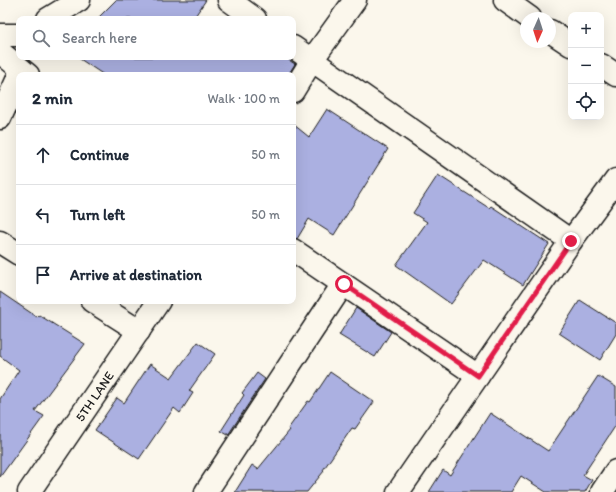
<!DOCTYPE html>
<html lang="en">
<head>
<meta charset="utf-8">
<style>
	body { margin:0; font-family:Itim,sans-serif; background:#f6f6f7; color:#1f2937 }
	.controls { position:absolute; right:12px; top:12px; display:grid; overflow:hidden; border-radius:8px; box-shadow:0 4px 16px #0002 }
	.controls button { width:36px; height:36px; display:grid; place-items:center; padding:0; border:0; border-bottom:1px solid #e0e1e3; background:#fff; color:#1f2937; font:20px sans-serif }
	.compass { position:absolute; left:520px; top:12px; width:36px; height:36px; border-radius:50%; background:#fff; box-shadow:0 4px 16px #0002; rotate:183deg }
	.stop { position:absolute; width:12px; height:12px; margin:-9px; border:3px solid #e11d48; border-radius:50%; background:#fff }
	.stop.end { background:#e11d48; border-color:#fff; box-shadow:0 1px 4px #0008 }
	.list { margin:0; padding:0; list-style:none }
	h2 { display:flex; justify-content:space-between; align-items:center; height:52px; margin:0; padding:0 16px; font-size:17px }
	h2 small { font-size:13px; font-weight:400; color:#747a83 }
	.list li { display:grid; grid-template-columns:26px 1fr auto; gap:12px; align-items:center; box-sizing:border-box; height:60px; padding:0 16px; border-top:1px solid #e0e1e3 }
	.list b { display:block; font-size:15px; white-space:nowrap }
	.list em { font-size:13px; font-style:normal; color:#747a83 }
	.icon { flex:none; width:22px; height:22px; fill:none; stroke:currentColor; stroke-width:2; stroke-linecap:round; stroke-linejoin:round }
	.map { position:relative; flex:none; width:616px; height:492px; overflow:hidden }
	.search { position:absolute; background:#fff; box-shadow:0 4px 16px #0002; left:16px; top:16px; width:280px; height:44px; display:flex; align-items:center; gap:10px; box-sizing:border-box; padding:0 14px; border-radius:8px; color:#747a83; font-size:15px }
	.panel { position:absolute; background:#fff; box-shadow:0 4px 16px #0002; left:16px; top:72px; width:280px; height:232px; border-radius:8px }
	.map>svg:first-child { display:block }
	.building { fill:#abb0e1; stroke:#1c1c1c }
	.lines { fill:none; stroke-linecap:round; stroke-linejoin:round }
	.minor-casing { stroke:#1c1c1c; stroke-width:25 }
	.tertiary-casing { stroke:#1c1c1c; stroke-width:25 }
	.minor { stroke:#fbf7ec; stroke-width:22 }
	.tertiary { stroke:#fbf7ec; stroke-width:22 }
	.route { stroke:#e11d48; stroke-width:5 }
	.labels { text-anchor:middle; stroke-width:4; stroke-linejoin:round; paint-order:stroke }
	.street-label { font-size:13px; fill:#1c1c1c; stroke:#fbf7ec }
</style>
</head>
<body>
<div class="map">
<svg width="616" height="492" viewBox="0 0 616 492">
	<rect width="100%" height="100%" fill="#fbf7ec"/>
	<filter id="ink" filterUnits="userSpaceOnUse"><feTurbulence type="fractalNoise" baseFrequency=".025" numOctaves="2"/><feDisplacementMap in="SourceGraphic" scale="8" xChannelSelector="R" yChannelSelector="G"/><feConvolveMatrix kernelMatrix="1 2 1 2 8 2 1 2 1" color-interpolation-filters="sRGB"/></filter>
	<g filter="url(#ink)">
		<g class="building">
			<polygon points="116,0 206,0 193,19 97,19"/>
			<polygon points="77,57 284,57 295,64 288,75 104,75"/>
			<polygon points="327,109 388,149 334,235 309,219 297,239 293,238 293,124 309,137"/>
			<polygon points="438,175 489,208 491,206 549,244 523,285 484,260 451,304 396,265 427,222 413,213"/>
			<polygon points="0,292 37,317 39,315 85,344 35,411 44,416 0,477 0,399 19,370 0,356"/>
			<polygon points="580,300 616,323 616,334 600,360 559,333"/>
			<polygon points="356,308 391,332 375,357 339,335"/>
			<polygon points="198,342 215,354 189,391 193,393 180,413 174,408 139,459 95,430 117,398 124,403 150,364 171,378"/>
			<polygon points="330,372 374,402 355,429 352,428 323,470 324,471 307,492 235,492 252,465 258,469 290,430 288,429 308,401 310,402"/>
			<polygon points="257,373 265,379 228,435 221,431 244,395 242,393"/>
			<polygon points="598,376 616,387 616,425 583,475 592,480 585,492 546,492 521,476 511,492 429,492 443,470 450,475 490,413 548,451"/>
		</g>
		<g class="lines">
			<g class="minor-casing">
				<g id="minor">
					<polyline points="229,0 255,19"/>
					<polyline points="505,0 530,18"/>
					<polyline points="550,31 571,45"/>
					<polyline points="293,47 571,241"/>
					<polyline points="0,52 28,75"/>
					<polyline points="601,65 616,75"/>
					<polyline points="293,91 312,60 355,0"/>
					<polyline points="0,118 19,76"/>
					<polyline points="0,242 19,254"/>
					<polyline points="293,250 478,376"/>
					<polyline points="92,301 139,331"/>
					<path id="s1" d="M29,492l130,-191"/>
					<polyline points="206,492 343,284"/>
					<polyline points="398,492 571,241 616,180"/>
					<polyline points="602,492 616,471"/>
				</g>
			</g>
			<g class="tertiary-casing">
				<g id="tertiary">
					<polyline points="48,19 79,0"/>
					<polyline points="0,35 19,35"/>
				</g>
			</g>
			<use href="#minor" class="minor"/>
			<use href="#tertiary" class="tertiary"/>
		</g>
	</g>
	<g class="lines" filter="url(#ink)">
		<polyline class="route" points="344,284 478,376 571,241"/>
	</g>
	<g class="labels">
		<g class="street-label">
			<text dy="5" stroke="none"><textPath href="#s1" startOffset="116">5TH LANE</textPath></text>
		</g>
	</g>
</svg>
<div class="controls">
<button>+</button>
<button>−</button>
<button><svg class="icon" aria-label="locate" viewBox="0 0 24 24"><circle cx="12" cy="12" r="6"/><path d="M12 2v4M12 18v4M2 12h4M18 12h4"/></svg></button>
</div>
<svg class="compass" viewBox="-18 -18 36 36"><path d="M0-13l5 13h-10z" fill="#e53935"/><path d="M0 13l5-13h-10z" fill="#747a83"/></svg>
<div class="stop" style="left:344px;top:284px"></div>
<div class="stop end" style="left:571px;top:241px"></div>
<div class="search"><svg class="icon" aria-label="search" viewBox="0 0 24 24"><circle cx="10" cy="10" r="6"/><path d="M15 15l6 6"/></svg>Search here</div>
<section class="panel">
<h2>2 min<small>Walk · 100 m</small></h2>
<ul class="list">
<li><svg class="icon" aria-label="ahead" viewBox="0 0 24 24"><path d="M12 20V5M6 11l6-6 6 6"/></svg><div><b>Continue</b></div><em>50 m</em></li>
<li><svg class="icon" aria-label="left" viewBox="0 0 24 24"><path d="M17 20v-9H6M10 6l-5 5 5 5"/></svg><div><b>Turn left</b></div><em>50 m</em></li>
<li><svg class="icon" aria-label="arrive" viewBox="0 0 24 24"><path d="M6 21V4h12l-3 4 3 4H6"/></svg><div><b>Arrive at destination</b></div></li>
</ul>
</section>
</div>
</body>
</html>
